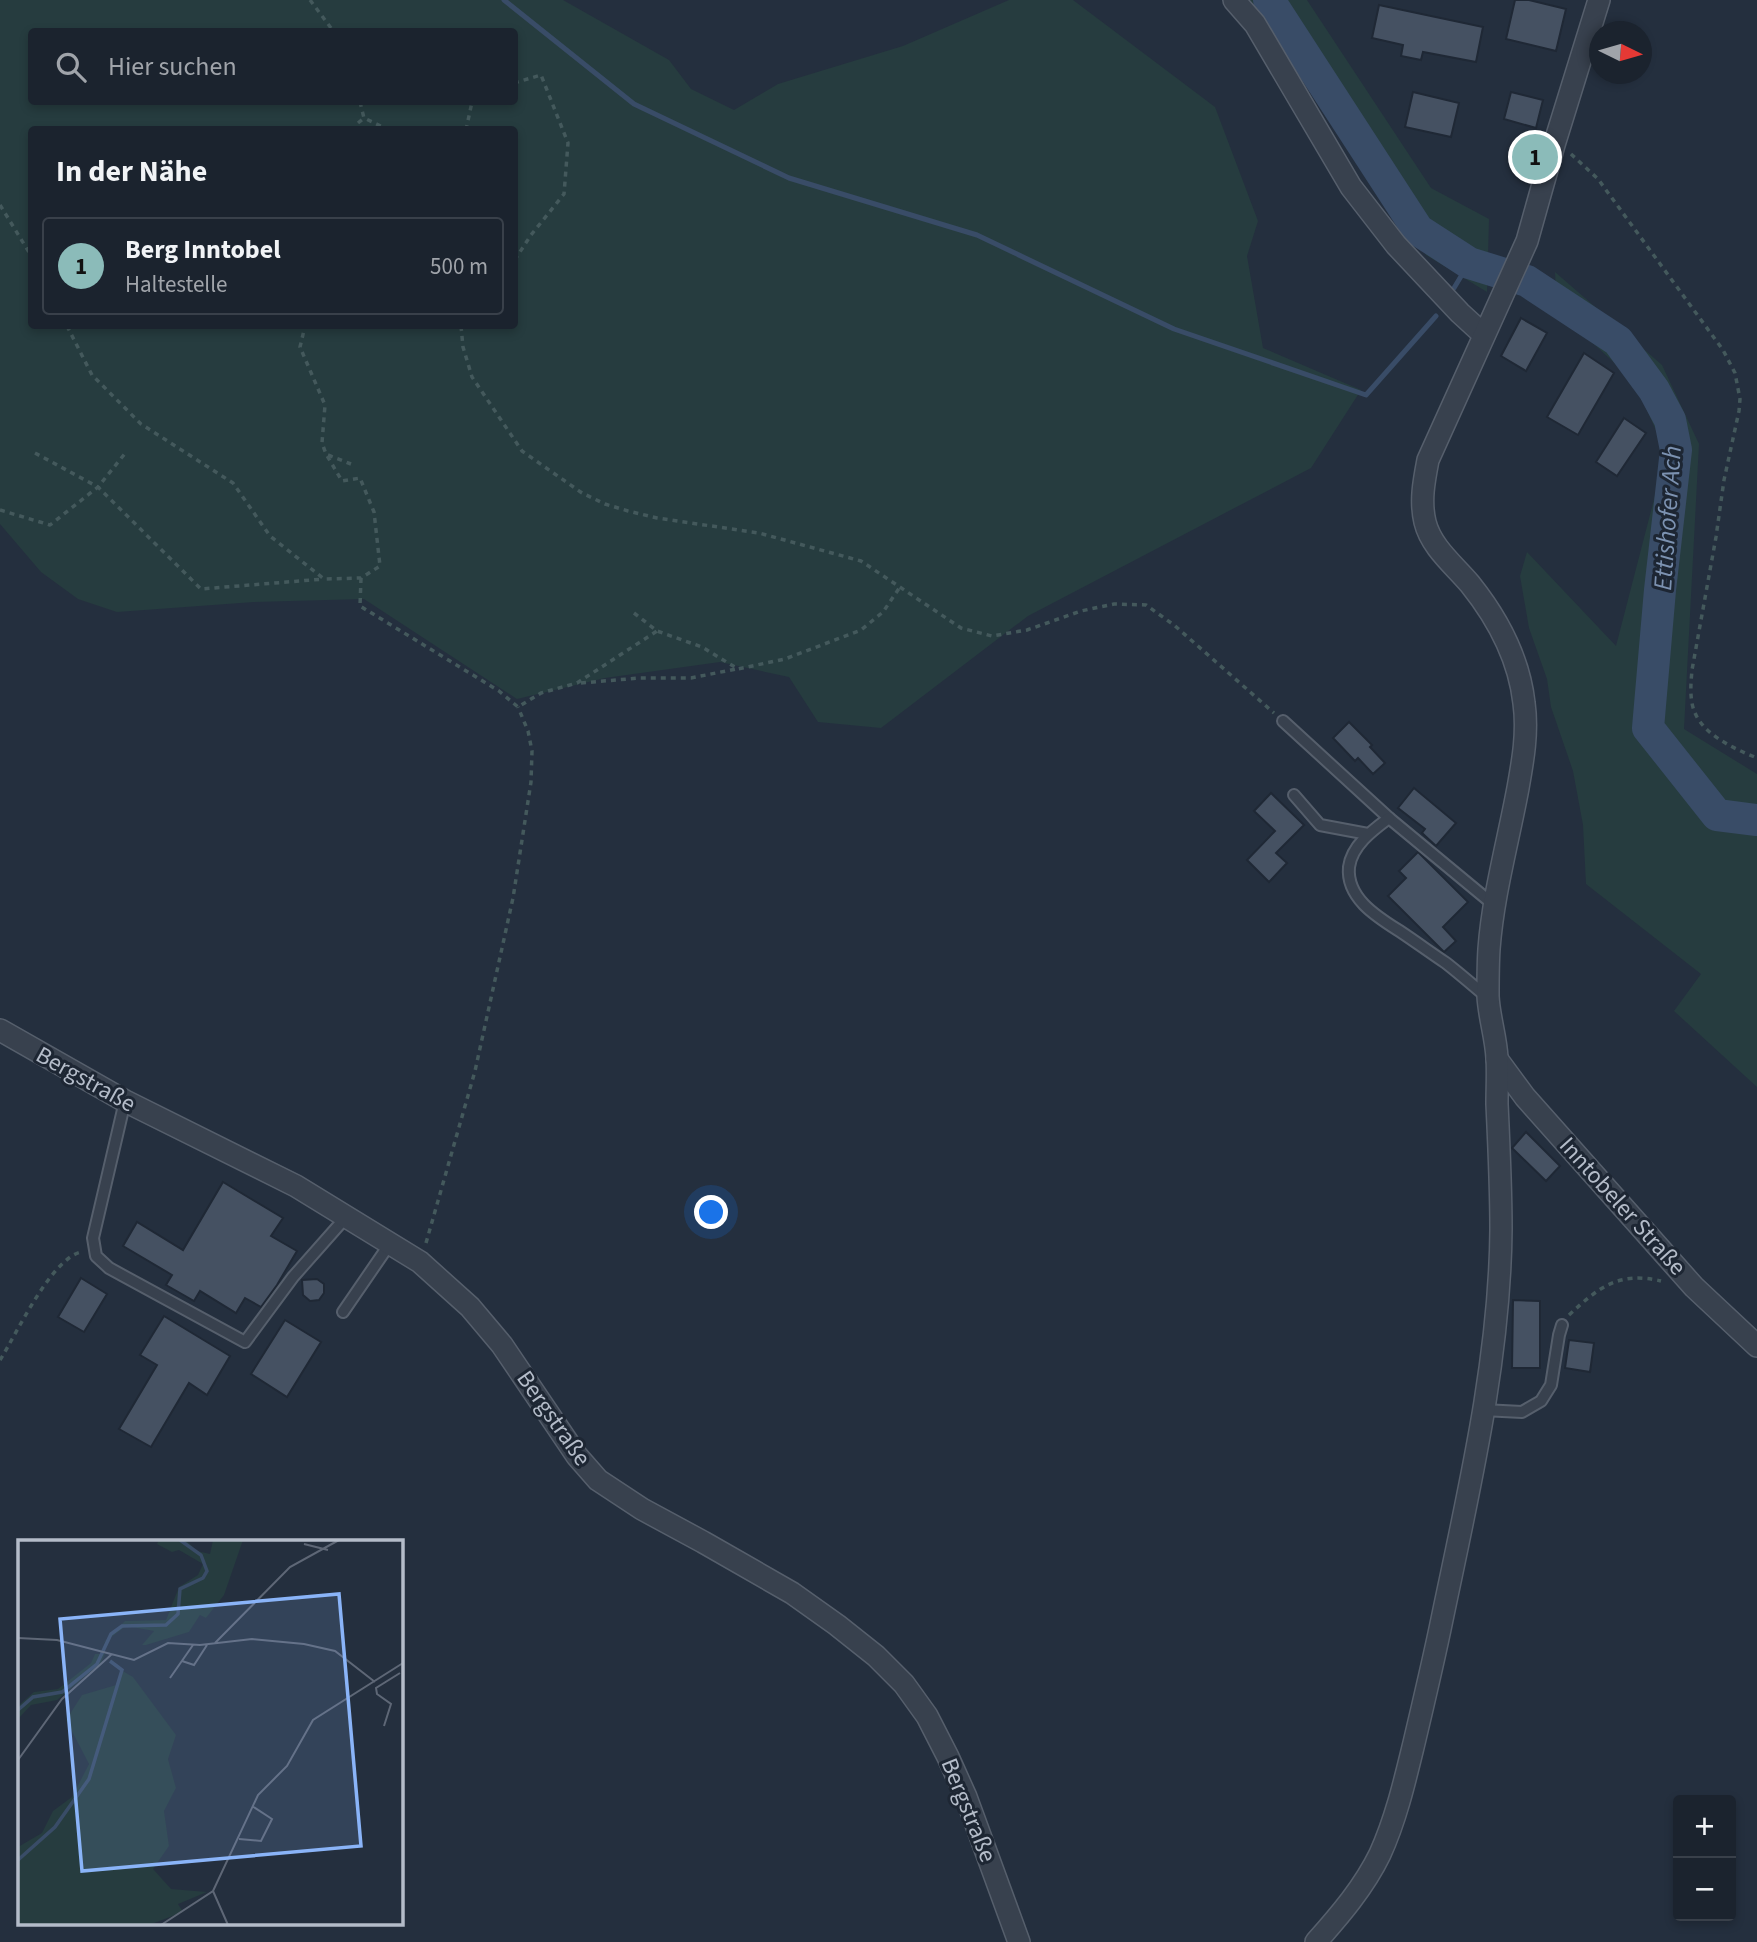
<!DOCTYPE html>
<html lang="de">
<head>
<meta charset="utf-8">
<style>
	body { margin:0; font-family:"Source Sans 3",sans-serif; background:#242b36; color:#f1f3f6 }
	.controls { position:absolute; right:21px; bottom:21px; display:grid; overflow:hidden; border-radius:7px; box-shadow:0 4px 10px #0003 }
	.controls button { width:63px; height:63px; display:grid; place-items:center; padding:0; border:0; border-bottom:2px solid #39404a; background:#1b232e; color:#f1f3f6; font:35px sans-serif }
	.compass { position:absolute; left:1589px; top:21px; width:63px; height:63px; border-radius:50%; background:#1b232e; box-shadow:0 4px 10px #0003; rotate:95deg }
	.you { position:absolute; left:712px; top:1213px; width:24px; height:24px; margin:-18px; border:5px solid #fff; border-radius:50%; background:#1a73e8; box-shadow:0 0 0 10px #1a73e833 }
	.badge { display:grid; place-items:center; width:46px; height:46px; border-radius:50%; background:#8bbbb9; color:#111; font-size:23px; font-weight:700 }
	.pin { position:absolute; translate:-50% -50%; border:4px solid #fff; box-shadow:0 2px 7px #0006 }
	.list { margin:0; padding:0; list-style:none }
	h2 { display:flex; justify-content:space-between; align-items:center; height:91px; margin:0; padding:0 28px; font-size:30px }
	h2 small { font-size:23px; font-weight:400; color:#a0a4aa }
	.list li { display:grid; grid-template-columns:46px 1fr auto; gap:21px; align-items:center; box-sizing:border-box; height:98px; margin:0 14px 14px; padding:0 14px; border:2px solid #39404a; border-radius:7px }
	.list b { display:block; font-size:26px; white-space:nowrap }
	.list p { margin:0; font-size:23px; white-space:nowrap; color:#a0a4aa }
	.list em { font-size:23px; font-style:normal; color:#a0a4aa }
	.icon { flex:none; width:38px; height:38px; fill:none; stroke:currentColor; stroke-width:2; stroke-linecap:round; stroke-linejoin:round }
	.map { position:relative; flex:none; width:1757px; height:1942px; overflow:hidden }
	.search { position:absolute; background:#1b232e; box-shadow:0 4px 10px #0003; left:28px; top:28px; width:490px; height:77px; display:flex; align-items:center; gap:18px; box-sizing:border-box; padding:0 24px; border-radius:7px; color:#a0a4aa; font-size:26px }
	.panel { position:absolute; background:#1b232e; box-shadow:0 4px 10px #0003; left:28px; top:126px; width:490px; height:203px; border-radius:7px }
	.map>svg:first-child { display:block }
	.green { fill:#263c3f; fill-rule:evenodd }
	.lines { fill:none; stroke-linecap:round; stroke-linejoin:round }
	.stream { stroke:#394c67; stroke-width:5 }
	.river { stroke:#394c67; stroke-width:32 }
	.building { fill:#455162; stroke:#1f2835; stroke-width:2 }
	.lane-casing { stroke:#565f6c; stroke-width:14 }
	.street-casing { stroke:#565f6c; stroke-width:24 }
	.path { stroke:#44595c; stroke-width:3.5; stroke-dasharray:5 5; stroke-linecap:butt }
	.lane { stroke:#38414e; stroke-width:10 }
	.street { stroke:#38414e; stroke-width:21 }
	.labels { text-anchor:middle; stroke-width:6; stroke-linejoin:round; paint-order:stroke }
	.street-label { font-size:24px; fill:#b4bcc9; stroke:#1d2633 }
	.water-label { font-size:26px; font-style:italic; fill:#7c92b1; stroke:#1d2633 }
	.inset-river { fill:none; stroke:#394c67; stroke-width:3.5 }
	.inset-road { fill:none; stroke:#5e6776; stroke-width:2 }
	.view { fill:#8ab4f8; fill-opacity:0.15; stroke:#8ab4f8; stroke-width:3.5 }
	.inset-edge { fill:none; stroke:#b4bcc9; stroke-width:3.5 }
</style>
</head>
<body>
<div class="map">
<svg width="1757" height="1942" viewBox="0 0 1757 1942">
	<rect width="100%" height="100%" fill="#242f3e"/>
	<g class="green">
		<path d="M0,0h563l106,60 22,29 43,21 44,-26 125,-38 106,-46h64l142,107 43,114 -11,35 16,92 98,42 -50,78 -283,148 -147,112 -63,-6 -29,-45 -69,-15 -115,16 -88,21 -153,-100 -110,3 -137,10 -39,-13 -37,-27 -41,-48zM32,32h482v70h-482zM32,130h482v196h-482z"/>
		<polygon points="1246,0 1307,0 1431,188 1489,219 1487,292 1426,255"/>
		<polygon points="1555,272 1662,365 1699,444 1684,729 1757,774 1757,1087 1674,1011 1701,974 1586,884 1583,825 1573,771 1551,707 1547,679 1529,628 1520,576 1527,552 1616,646 1666,453 1634,381 1557,310"/>
	</g>
	<g class="lines">
		<g class="stream">
			<polyline points="504,0 634,104 789,178 977,235 1174,329 1366,395 1436,316"/>
			<polyline points="1454,288 1469,263"/>
		</g>
		<polyline class="river" points="1269,0 1418,230 1469,263 1527,281 1618,341 1654,390 1670,420 1676,450 1660,590 1648,728 1717,815 1757,820"/>
	</g>
	<g class="building">
		<polygon points="1515,0 1529,0 1566,9 1556,51 1506,39"/>
		<polygon points="1379,5 1483,27 1476,62 1423,52 1421,60 1401,56 1403,45 1372,38"/>
		<polygon points="1413,92 1459,103 1451,137 1405,127"/>
		<polygon points="1511,92 1543,100 1536,128 1504,119"/>
		<polygon points="1521,318 1547,333 1526,371 1501,356"/>
		<polygon points="1584,353 1614,373 1578,435 1547,417"/>
		<polygon points="1624,418 1646,433 1617,476 1596,462"/>
		<polygon points="1349,722 1372,745 1370,747 1385,763 1373,774 1358,758 1355,761 1333,738"/>
		<polygon points="1414,788 1456,823 1436,846 1422,833 1425,829 1398,808"/>
		<polygon points="1271,793 1304,825 1276,853 1287,863 1269,882 1247,860 1275,831 1254,811"/>
		<polygon points="1418,852 1468,902 1443,927 1456,941 1444,952 1388,896 1406,878 1399,871"/>
		<polygon points="1526,1132 1560,1166 1546,1181 1512,1148"/>
		<polygon points="223,1182 283,1218 271,1236 297,1251 277,1285 261,1307 245,1298 236,1313 200,1291 194,1301 166,1285 172,1275 123,1246 137,1222 183,1250"/>
		<polygon points="81,1278 107,1294 84,1332 58,1317"/>
		<polygon points="317,1279 324,1284 324,1293 319,1300 310,1301 303,1295 302,1280"/>
		<polygon points="1513,1300 1540,1301 1540,1368 1512,1368"/>
		<polygon points="164,1316 230,1356 207,1395 189,1383 151,1447 119,1429 157,1365 140,1355"/>
		<polygon points="285,1320 321,1342 287,1397 251,1374"/>
		<polygon points="1569,1340 1594,1343 1590,1372 1565,1368"/>
	</g>
	<g class="lines">
		<g class="lane-casing">
			<g id="lane">
				<polyline points="1283,721 1389,818 1494,905"/>
				<polyline points="1294,795 1320,825 1368,834"/>
				<path d="M1389,818c-16,12 -37,27 -40,49 -3,32 30,51 52,65 15,10 30,21 45,31 14,11 28,23 42,35"/>
				<polyline points="125,1101 93,1238 96,1256 109,1268 245,1342 293,1277 347,1216"/>
				<polyline points="343,1312 389,1245"/>
				<polyline points="1483,1410 1522,1412 1541,1401 1551,1385 1559,1335 1562,1325"/>
			</g>
		</g>
		<g class="street-casing">
			<g id="street">
				<polyline points="1234,0 1255,24 1351,187 1396,245 1460,313 1484,335"/>
				<polyline points="0,1030 125,1101 296,1186 420,1262 470,1307 502,1345 577,1456 598,1480 642,1509 703,1542 792,1593 837,1625 876,1656 904,1684 927,1716 948,1757 966,1797 1019,1942"/>
				<polyline points="1497,1059 1525,1097 1694,1287 1757,1346"/>
				<path d="M1316,1942c24,-27 48,-55 64,-88 16,-35 25,-74 34,-111 9,-38 18,-76 26,-114 27,-131 60,-266 61,-400 0,-42 -2,-83 -4,-125 0,-15 1,-31 0,-46 -1,-21 -8,-41 -9,-62 0,-15 0,-32 1,-47 4,-54 19,-107 29,-161 5,-28 10,-56 6,-85 -5,-45 -26,-84 -54,-119 -16,-19 -39,-37 -45,-62 -5,-21 -1,-41 3,-62l99,-219 27,-96 45,-145"/>
			</g>
		</g>
		<g class="path">
			<polyline points="310,0 334,32"/>
			<polyline points="514,83 541,75 568,143 564,194 531,235 514,261"/>
			<polyline points="360,102 364,118 389,130"/>
			<polyline points="358,123 364,118"/>
			<polyline points="466,130 472,102"/>
			<path d="M1571,154l27,25 125,171 12,23 5,26 -1,12 -15,69 -8,57 -24,133c-1,11 -2,22 0,33 5,30 41,45 65,55"/>
			<polyline points="0,205 32,257"/>
			<polyline points="67,326 92,375 141,424 233,483 270,536 324,579 361,578 380,566 374,512 360,478 342,481 326,454 322,443 325,405 300,347 305,326"/>
			<polyline points="461,326 463,347 472,377 522,451 582,493 605,504 628,511 657,518 759,533 861,561 961,628 992,636 1027,630 1081,611 1114,604 1146,605 1174,625 1274,713"/>
			<polyline points="35,453 98,487 201,589 324,579"/>
			<polyline points="328,455 351,464"/>
			<polyline points="0,510 50,525 98,487 127,451"/>
			<polyline points="361,578 360,606 499,691 518,707 541,693 577,683 657,631"/>
			<polyline points="634,613 657,631 702,647 738,669 785,659 861,630 883,612 900,587"/>
			<polyline points="581,683 639,678 691,678 736,669"/>
			<polyline points="426,1243 475,1071 513,898 531,782 532,751 528,731 518,707"/>
			<path d="M1569,1315c30,-28 50,-44 92,-34"/>
			<path d="M0,1360c17,-27 51,-101 81,-108"/>
		</g>
		<use href="#lane" class="lane"/>
		<use href="#street" class="street"/>
	</g>
	<g class="labels">
		<g class="street-label">
			<text transform="translate(86 1079) rotate(29)" y="8">Bergstraße</text>
			<text transform="translate(1623 1206) rotate(48)" y="8">Inntobeler Straße</text>
			<text transform="translate(554 1418) rotate(55)" y="8">Bergstraße</text>
			<text transform="translate(969 1810) rotate(68)" y="8">Bergstraße</text>
		</g>
		<g class="water-label">
			<text transform="translate(1667 518) rotate(-86)" y="9">Ettishofer Ach</text>
		</g>
	</g>
	<g transform="translate(18 1540)">
		<rect width="385" height="385" fill="#242f3e"/>
		<path d="M141,0h27l11,11 13,3 3,-14h30l-19,55 -18,23 -6,-3 -11,17 -43,13h-4l12,-14 -28,-5 -24,18 23,-23 41,-1 13,-33 19,-12 5,-11 -24,-14 -7,2 -15,-8zM77,114h10l-4,9 -44,37 -26,5 -13,14v-13l16,-14 24,-3 33,-26zM103,130l12,7 43,58 -8,24 8,29 -12,23 5,35 -16,23 18,20 36,3 -29,12 5,8 -34,13h-131v-78l24,-14 11,-22 19,-14 17,-33 -23,-44 16,-25 34,-10z" fill="#263c3f"/>
		<path class="inset-river" d="M0,170l15,-13 29,-5 35,-28 14,-30 11,-8 44,-1 12,-11 2,-25 23,-11 4,-7 -6,-16 -21,-15M0,320l37,-33 34,-48 33,-109 -12,-9"/>
		<path class="inset-road" d="M286,4l24,6M0,98l39,2 77,20 34,-17 32,2 52,-6 52,5 31,7 40,31M197,103l75,-76 49,-27M164,121l12,4 13,-20M152,138l23,-33M366,186l7,-22 -14,-10 -1,-6 24,-15M0,220l44,-61 50,-45M221,299l22,2 11,-22 -20,-13M195,351l15,34M143,385l52,-34 45,-96 29,-29 26,-46 90,-57"/>
		<path class="view" d="M321,54l22,252 -279,25 -22,-252z"/>
		<rect width="385" height="385" class="inset-edge"/>
	</g>
</svg>
<div class="controls">
<button>+</button>
<button>−</button>
</div>
<svg class="compass" viewBox="-18 -18 36 36"><path d="M0-13l5 13h-10z" fill="#e53935"/><path d="M0 13l5-13h-10z" fill="#a0a4aa"/></svg>
<div class="you"></div>
<div class="pin badge" style="left:1535px;top:157px">1</div>
<div class="search"><svg class="icon" aria-label="search" viewBox="0 0 24 24"><circle cx="10" cy="10" r="6"/><path d="M15 15l6 6"/></svg>Hier suchen</div>
<section class="panel">
<h2>In der Nähe<small></small></h2>
<ul class="list">
<li><span class="badge">1</span><div><b>Berg Inntobel</b><p>Haltestelle</p></div><em>500 m</em></li>
</ul>
</section>
</div>
</body>
</html>
